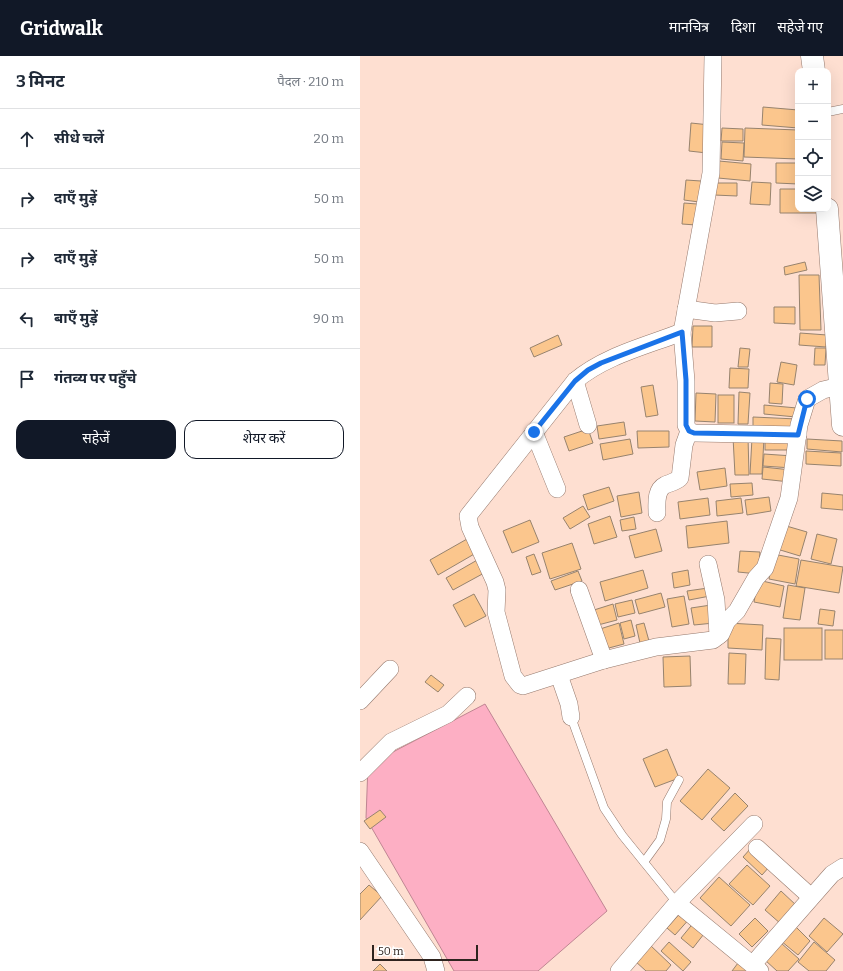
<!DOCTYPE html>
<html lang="hi">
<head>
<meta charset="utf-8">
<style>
	body { margin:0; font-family:Bitter,"Noto Sans Devanagari",serif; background:#f6f6f7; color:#1f2937 }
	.controls { position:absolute; right:12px; top:12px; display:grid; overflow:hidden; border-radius:8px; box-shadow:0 4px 16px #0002 }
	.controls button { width:36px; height:36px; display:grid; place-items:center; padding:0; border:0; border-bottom:1px solid #e0e1e3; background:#fff; color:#1f2937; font:20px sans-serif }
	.scale { position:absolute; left:12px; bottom:10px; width:106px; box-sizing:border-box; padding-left:4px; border:2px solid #2e231e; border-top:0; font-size:11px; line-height:14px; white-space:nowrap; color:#2e231e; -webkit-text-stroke:3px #fff; paint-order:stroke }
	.stop { position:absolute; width:12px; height:12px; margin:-9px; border:3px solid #1a73e8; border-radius:50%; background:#fff }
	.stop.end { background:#1a73e8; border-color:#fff; box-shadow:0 1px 4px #0008 }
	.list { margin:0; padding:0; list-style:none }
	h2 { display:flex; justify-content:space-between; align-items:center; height:52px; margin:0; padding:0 16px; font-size:17px }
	h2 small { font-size:13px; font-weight:400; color:#747a83 }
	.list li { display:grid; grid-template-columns:26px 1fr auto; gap:12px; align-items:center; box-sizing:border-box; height:60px; padding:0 16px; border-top:1px solid #e0e1e3 }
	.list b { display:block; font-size:15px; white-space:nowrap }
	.list em { font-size:13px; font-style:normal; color:#747a83 }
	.actions { display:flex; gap:8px; padding:12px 16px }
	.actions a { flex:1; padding:9px 0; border:1px solid #111827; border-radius:12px; text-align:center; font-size:14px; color:#111827 }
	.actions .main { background:#111827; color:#fff }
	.icon { flex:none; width:22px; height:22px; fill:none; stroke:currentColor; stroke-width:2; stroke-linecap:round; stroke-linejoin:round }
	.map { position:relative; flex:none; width:483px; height:915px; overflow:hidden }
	header { display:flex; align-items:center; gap:24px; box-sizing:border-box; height:56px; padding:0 20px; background:#111827; color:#fff }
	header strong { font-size:19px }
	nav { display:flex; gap:22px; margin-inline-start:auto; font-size:14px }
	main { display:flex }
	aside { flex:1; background:#fff }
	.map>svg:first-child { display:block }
	.water { fill:#fdafc4; stroke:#bf8592 }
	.building { fill:#fbc68d; stroke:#97836e }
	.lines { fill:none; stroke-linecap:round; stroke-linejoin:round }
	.lane-casing { stroke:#95796d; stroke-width:9 }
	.street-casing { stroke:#95796d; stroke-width:18 }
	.secondary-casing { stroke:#95796d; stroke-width:23 }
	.lane { stroke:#fff; stroke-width:8 }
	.street { stroke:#fff; stroke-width:17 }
	.secondary { stroke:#fff; stroke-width:22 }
	.route { stroke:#1a73e8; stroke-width:5 }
</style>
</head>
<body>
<header>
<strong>Gridwalk</strong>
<nav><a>मानचित्र</a><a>दिशा</a><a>सहेजे गए</a></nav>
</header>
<main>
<aside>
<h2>3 मिनट<small>पैदल · 210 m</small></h2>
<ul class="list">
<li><svg class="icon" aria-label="ahead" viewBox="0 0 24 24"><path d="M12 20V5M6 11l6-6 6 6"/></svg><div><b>सीधे चलें</b></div><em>20 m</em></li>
<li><svg class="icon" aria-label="right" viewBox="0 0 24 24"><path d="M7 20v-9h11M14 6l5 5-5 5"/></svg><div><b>दाएँ मुड़ें</b></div><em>50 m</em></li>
<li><svg class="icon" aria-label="right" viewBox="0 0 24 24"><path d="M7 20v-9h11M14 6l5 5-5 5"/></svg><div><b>दाएँ मुड़ें</b></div><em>50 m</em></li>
<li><svg class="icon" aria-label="left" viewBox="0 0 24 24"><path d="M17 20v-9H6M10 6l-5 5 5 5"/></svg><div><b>बाएँ मुड़ें</b></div><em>90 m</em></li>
<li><svg class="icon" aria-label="arrive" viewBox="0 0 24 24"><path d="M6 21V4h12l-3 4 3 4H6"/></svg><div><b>गंतव्य पर पहुँचे</b></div></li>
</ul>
<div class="actions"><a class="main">सहेजें</a><a>शेयर करें</a></div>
</aside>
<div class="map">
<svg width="483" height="915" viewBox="0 0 483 915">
	<rect width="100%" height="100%" fill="#fedfd1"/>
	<polygon class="water" points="125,648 247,855 178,915 94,915 6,762 8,709"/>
	<g class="building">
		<polygon points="403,51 438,54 438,72 402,69"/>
		<polygon points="331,67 350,69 347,97 329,95"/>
		<polygon points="362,72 383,73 383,85 361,85"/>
		<polygon points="385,72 438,74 438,103 384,101"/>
		<polygon points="362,86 384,87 383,105 361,103"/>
		<polygon points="359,105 391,108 390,125 358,122"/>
		<polygon points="416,107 438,107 438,128 416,127"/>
		<polygon points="326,124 341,125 339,146 324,144"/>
		<polygon points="392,126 411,127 410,149 390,148"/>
		<polygon points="354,127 377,127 377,140 354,139"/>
		<polygon points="420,133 438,133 438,153 460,153 460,157 420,157"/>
		<polygon points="324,147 337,148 336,169 322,168"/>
		<polygon points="445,206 447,214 425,219 424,211"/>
		<polygon points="439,219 459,219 461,274 440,274"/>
		<polygon points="414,251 435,251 435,268 414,267"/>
		<polygon points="333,270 352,270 352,291 332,291"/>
		<polygon points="440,277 467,279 466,291 439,289"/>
		<polygon points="198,279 202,289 174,301 170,292"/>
		<polygon points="380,292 390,293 388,311 378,311"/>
		<polygon points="455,292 466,292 465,309 454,309"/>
		<polygon points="421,306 437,309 434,329 417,326"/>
		<polygon points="370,312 389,313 388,332 369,332"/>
		<polygon points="410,327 423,328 422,348 409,347"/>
		<polygon points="293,329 298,359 286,361 281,331"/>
		<polygon points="379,336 390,337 388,368 378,368"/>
		<polygon points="336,337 356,338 355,366 335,365"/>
		<rect x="358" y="339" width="16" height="28"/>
		<polygon points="404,349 437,352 436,361 404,358"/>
		<polygon points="393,361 437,363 436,375 393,372"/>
		<polygon points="264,366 266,379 239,383 237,370"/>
		<polygon points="228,373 233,387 209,395 204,381"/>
		<polygon points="277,375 309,375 309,391 278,392"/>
		<polygon points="373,381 388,381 389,419 375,419"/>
		<polygon points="392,382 404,382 402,418 390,418"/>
		<polygon points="270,383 273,398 243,404 240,388"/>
		<rect x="405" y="383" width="28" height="11"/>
		<polygon points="447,383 482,385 482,396 447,393"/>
		<polygon points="446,395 481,397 481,410 446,408"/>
		<polygon points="404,398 433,400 432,412 403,410"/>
		<polygon points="403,411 431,414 430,426 402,423"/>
		<polygon points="365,412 367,430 340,434 337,416"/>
		<polygon points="392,427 393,439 371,441 370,428"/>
		<polygon points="249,431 254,445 228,454 223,439"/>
		<polygon points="279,436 282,457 261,461 257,440"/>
		<polygon points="462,437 483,439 483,454 461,452"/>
		<polygon points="409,441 411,455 387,459 385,444"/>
		<polygon points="348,442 350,459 320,463 318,446"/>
		<polygon points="381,442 383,457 357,460 356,445"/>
		<polygon points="223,450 230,461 210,473 203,462"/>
		<polygon points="250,460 257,481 234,488 228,468"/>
		<polygon points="274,461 276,473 262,475 260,464"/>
		<polygon points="170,464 179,486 152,497 143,475"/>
		<polygon points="367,465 369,487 328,492 326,470"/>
		<polygon points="423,469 447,476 440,500 417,493"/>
		<polygon points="296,473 302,495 275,502 269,480"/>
		<polygon points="457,478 477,483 471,508 451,503"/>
		<polygon points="107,483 116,497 78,519 70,504"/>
		<polygon points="212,487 221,513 190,523 182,497"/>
		<polygon points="380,495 400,496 398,518 378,516"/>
		<polygon points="174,498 181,516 172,519 166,501"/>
		<polygon points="413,498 439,503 435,528 409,523"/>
		<polygon points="119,503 126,516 93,534 86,522"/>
		<polygon points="441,504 483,511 479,537 436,530"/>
		<polygon points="283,514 288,532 245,545 240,526"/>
		<polygon points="328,514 330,529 314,532 312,517"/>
		<polygon points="218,515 222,525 195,534 191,525"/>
		<polygon points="398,524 424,530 420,551 394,546"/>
		<polygon points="428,529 445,532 440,564 423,562"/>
		<polygon points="348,532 350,540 329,544 327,535"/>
		<polygon points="301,537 305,551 279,558 275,544"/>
		<polygon points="114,538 126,560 105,571 93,549"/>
		<polygon points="324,540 329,568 312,571 307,543"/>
		<polygon points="272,544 275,557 258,561 255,548"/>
		<polygon points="253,548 257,564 238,569 234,554"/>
		<polygon points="351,549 354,567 334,569 331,552"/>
		<polygon points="460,553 475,555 473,570 458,568"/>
		<polygon points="271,564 275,580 264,583 260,567"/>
		<polygon points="259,567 264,588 245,593 240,573"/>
		<polygon points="284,567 289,585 280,587 276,569"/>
		<polygon points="368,567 403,569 402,594 368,592"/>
		<rect x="424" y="572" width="38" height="32"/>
		<rect x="465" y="574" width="18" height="29"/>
		<polygon points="406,582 421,583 419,624 405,623"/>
		<polygon points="369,597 386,598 385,628 368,628"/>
		<polygon points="330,600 331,630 304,631 303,601"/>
		<polygon points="71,619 84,629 78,636 65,626"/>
		<polygon points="307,693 319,722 295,731 283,703"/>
		<polygon points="348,713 370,732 342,764 320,745"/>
		<polygon points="375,737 388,750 364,775 351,763"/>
		<polygon points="20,754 26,761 10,773 4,765"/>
		<polygon points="391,792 410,810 402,819 383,801"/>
		<polygon points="387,809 410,830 393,849 369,828"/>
		<polygon points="359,821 390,849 371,870 340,842"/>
		<polygon points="9,829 22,840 0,864 0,838"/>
		<polygon points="421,835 437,850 421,868 405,854"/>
		<polygon points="323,854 331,861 315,879 307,872"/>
		<polygon points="395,862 408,875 392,891 379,878"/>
		<polygon points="464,862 483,878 467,896 449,880"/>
		<polygon points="335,865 347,874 333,892 321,882"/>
		<polygon points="435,870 450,885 438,899 421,885"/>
		<polygon points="309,886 331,906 323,915 301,895"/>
		<polygon points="454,886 475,904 466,915 449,915 438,906"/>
		<polygon points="421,887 439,903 428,915 417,915 405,904"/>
		<polygon points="290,889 311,909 306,915 286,915 275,905"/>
		<polygon points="378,907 388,915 372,915"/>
		<polygon points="20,908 27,915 13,915"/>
	</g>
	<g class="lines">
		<g class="lane-casing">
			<g id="lane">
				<polyline points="468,56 483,53"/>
				<polyline points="211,661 244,752 262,779 317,847"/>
				<polyline points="284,806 300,784 306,763 307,746 319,724"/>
			</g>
		</g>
		<g class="street-casing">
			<g id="street">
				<polyline points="353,0 351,117 322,276 326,325 326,369 329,375 334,377 438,379"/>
				<polyline points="326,253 355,257 378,255"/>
				<path d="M322,276c-36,14 -78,24 -107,49l-107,135 2,11 25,55 2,8 -1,22 17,64 7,9 3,1 81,-26 52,-13 57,-7 8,-6 6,-13 10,-10 19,-33 9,-10 24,-70 10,-73 8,-26 16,-9 17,-4"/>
				<polyline points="215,325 228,369"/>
				<polyline points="174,376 197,433"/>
				<path d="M297,457c0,-9 -2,-23 8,-28 5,-2 10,-3 15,-7l4,-33 5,-14"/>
				<polyline points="348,508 356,544 358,580"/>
				<polyline points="219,534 244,604"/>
				<polyline points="199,619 209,648 211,661"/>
				<polyline points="0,645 30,613"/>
				<polyline points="0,717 31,686 88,658 107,640"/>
				<polyline points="397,792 451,841"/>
				<polyline points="0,795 72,901 76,915"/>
				<polyline points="317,847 400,915"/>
				<polyline points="393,908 472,818 483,811"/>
				<polyline points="259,915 317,847 394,768"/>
			</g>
		</g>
		<g class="secondary-casing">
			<g id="secondary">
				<polyline points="452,0 454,15"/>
				<polyline points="467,153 483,369"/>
			</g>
		</g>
		<use href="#lane" class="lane"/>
		<use href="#street" class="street"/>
		<use href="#secondary" class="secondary"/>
	</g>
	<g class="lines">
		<polyline class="route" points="174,376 215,325 228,314 241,307 322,276 326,324 326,369 329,375 334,377 438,379 447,343"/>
	</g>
</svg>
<div class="controls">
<button>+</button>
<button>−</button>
<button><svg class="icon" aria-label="locate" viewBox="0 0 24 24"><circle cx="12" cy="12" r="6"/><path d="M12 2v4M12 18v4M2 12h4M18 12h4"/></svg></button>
<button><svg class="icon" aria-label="layers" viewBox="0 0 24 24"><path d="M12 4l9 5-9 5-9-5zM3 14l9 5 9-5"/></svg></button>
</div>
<div class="scale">50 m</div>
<div class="stop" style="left:447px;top:343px"></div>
<div class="stop end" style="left:174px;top:376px"></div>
</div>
</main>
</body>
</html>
